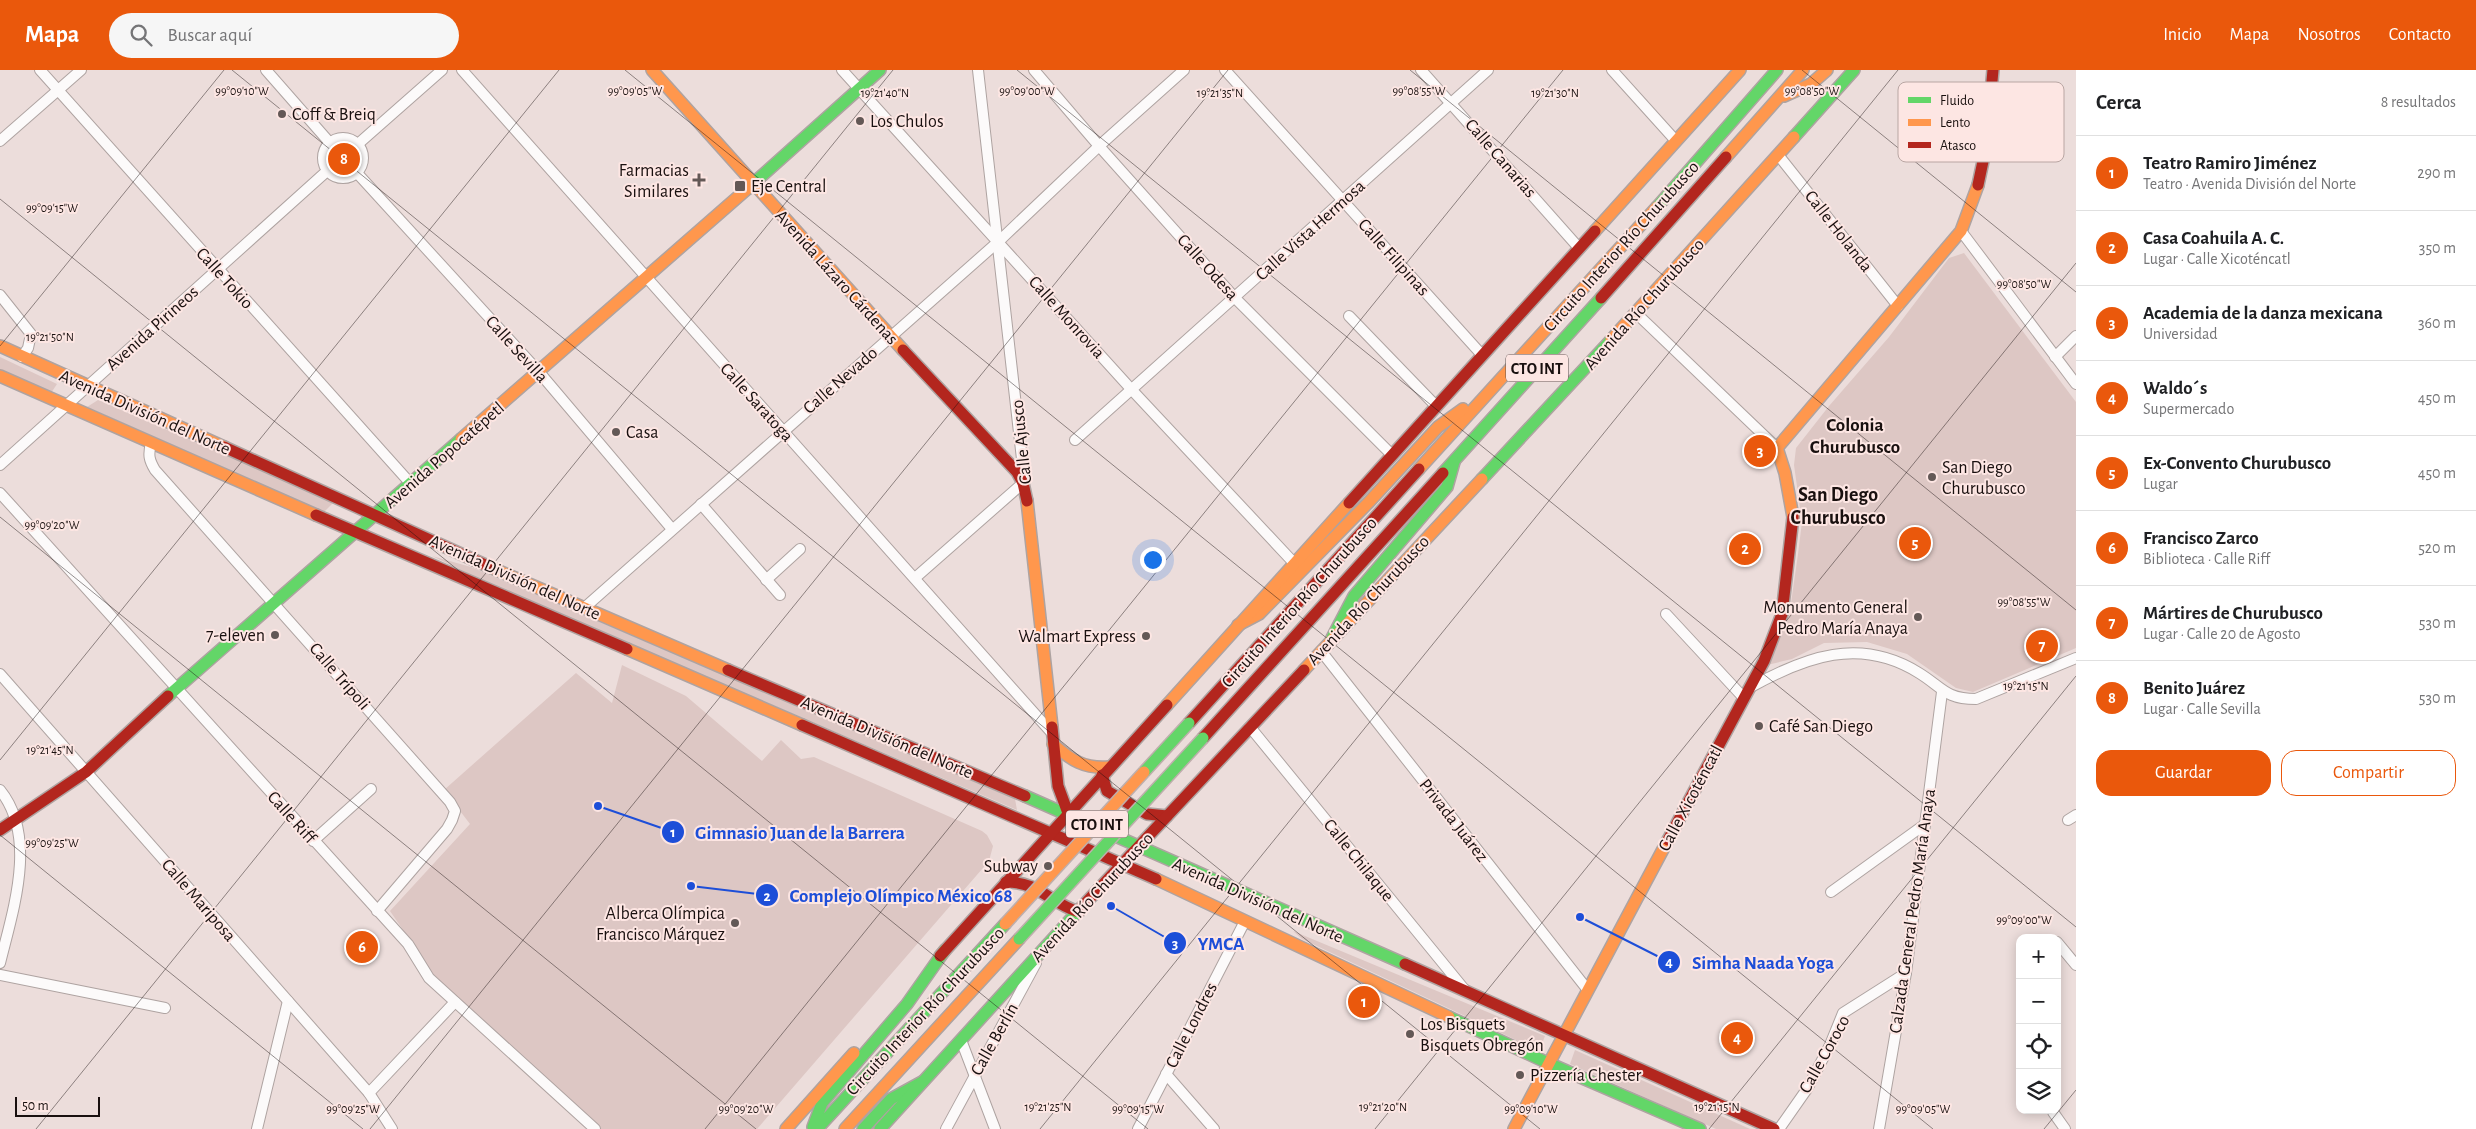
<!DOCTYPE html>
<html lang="es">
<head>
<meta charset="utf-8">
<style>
	body { margin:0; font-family:"Alegreya Sans",sans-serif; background:#f6f6f6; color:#202124 }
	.controls { position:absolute; right:15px; bottom:15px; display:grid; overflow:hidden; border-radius:10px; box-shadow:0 2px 12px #0003 }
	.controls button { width:45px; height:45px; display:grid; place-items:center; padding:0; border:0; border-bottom:1px solid #e0e0e0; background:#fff; color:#202124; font:25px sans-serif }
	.scale { position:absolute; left:15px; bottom:12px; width:85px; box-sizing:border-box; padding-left:5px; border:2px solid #19100f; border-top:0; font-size:14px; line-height:18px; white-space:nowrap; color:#19100f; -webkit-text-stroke:4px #fde6e3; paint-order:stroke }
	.you { position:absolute; left:1152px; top:489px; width:18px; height:18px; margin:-12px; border:4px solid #fff; border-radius:50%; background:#1a73e8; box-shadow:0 0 0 8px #1a73e833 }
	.badge { display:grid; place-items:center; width:32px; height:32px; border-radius:50%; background:#ea580c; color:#fff; font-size:16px; font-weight:700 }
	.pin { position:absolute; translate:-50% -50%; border:2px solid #fff; box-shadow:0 1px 5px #0006 }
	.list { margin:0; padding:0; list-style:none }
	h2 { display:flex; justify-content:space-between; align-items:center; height:65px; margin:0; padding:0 20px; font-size:21px }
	h2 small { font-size:16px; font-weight:400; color:#757577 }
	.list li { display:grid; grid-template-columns:32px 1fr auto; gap:15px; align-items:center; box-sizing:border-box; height:75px; padding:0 20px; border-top:1px solid #e0e0e0 }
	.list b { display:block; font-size:19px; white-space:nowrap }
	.list p { margin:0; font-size:16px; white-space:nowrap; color:#757577 }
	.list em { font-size:16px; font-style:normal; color:#757577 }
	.actions { display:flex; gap:10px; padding:15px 20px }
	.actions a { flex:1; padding:11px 0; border:1px solid #ea580c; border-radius:15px; text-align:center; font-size:18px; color:#ea580c }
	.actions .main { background:#ea580c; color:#fff }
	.icon { flex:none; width:28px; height:28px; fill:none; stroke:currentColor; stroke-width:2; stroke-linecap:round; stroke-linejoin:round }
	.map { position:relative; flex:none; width:2076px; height:1059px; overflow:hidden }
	header { display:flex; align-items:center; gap:30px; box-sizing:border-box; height:70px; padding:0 25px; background:#ea580c; color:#fff }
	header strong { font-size:24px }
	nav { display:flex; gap:28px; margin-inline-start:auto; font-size:18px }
	.search { width:350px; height:45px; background:#f6f6f6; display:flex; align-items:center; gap:12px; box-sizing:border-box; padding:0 18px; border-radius:28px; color:#757577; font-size:19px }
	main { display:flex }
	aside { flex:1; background:#fff }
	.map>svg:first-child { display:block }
	.green { fill:#ddc7c4 }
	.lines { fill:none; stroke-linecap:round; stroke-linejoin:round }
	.street-casing { stroke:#aea3a1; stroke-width:12 }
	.fast-casing { stroke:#aea3a1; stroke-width:14 }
	.slow-casing { stroke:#aea3a1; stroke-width:14 }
	.jam-casing { stroke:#aea3a1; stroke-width:14 }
	.street { stroke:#fcfafa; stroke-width:10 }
	.fast { stroke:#63d668; stroke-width:11 }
	.slow { stroke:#ff974d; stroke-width:11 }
	.jam { stroke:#b3261e; stroke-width:11 }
	.fast-bridge-casing { stroke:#beaeac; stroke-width:14; stroke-linecap:butt }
	.slow-bridge-casing { stroke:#beaeac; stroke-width:14; stroke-linecap:butt }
	.fast-bridge { stroke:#63d668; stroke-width:11 }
	.slow-bridge { stroke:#ff974d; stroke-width:11 }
	.ticks { fill:none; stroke:#19100f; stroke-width:1; stroke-opacity:0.45 }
	.poi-dot { fill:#635856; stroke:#fde6e3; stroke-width:2 }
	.labels { text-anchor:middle; stroke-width:4; stroke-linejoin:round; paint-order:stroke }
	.shield { fill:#fde6e3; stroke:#5d504f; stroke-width:1 }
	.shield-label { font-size:16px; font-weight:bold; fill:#19100f }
	.poi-label { font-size:18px; fill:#19100f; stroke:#fde6e3; text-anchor:start }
	.street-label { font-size:18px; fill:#19100f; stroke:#fde6e3 }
	.neighbourhood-label { font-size:19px; font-weight:bold; fill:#19100f; stroke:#fde6e3 }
	.quarter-label { font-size:20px; font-weight:bold; fill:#19100f; stroke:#fde6e3 }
	.key { fill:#fde6e3; stroke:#b9a6a3; stroke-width:1 }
	.key-label { font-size:14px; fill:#19100f }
	.ticks-label { font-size:12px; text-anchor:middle; fill:#19100f; stroke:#fde6e3; stroke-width:4; stroke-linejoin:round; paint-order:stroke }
	.leader { fill:none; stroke:#1d4ed8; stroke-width:2 }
	.callout-dot { fill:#1d4ed8; stroke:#fde6e3; stroke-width:2 }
	.mark-label { font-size:15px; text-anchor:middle; font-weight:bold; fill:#fff }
	.callout-label { font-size:19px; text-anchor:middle; font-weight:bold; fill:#1d4ed8; stroke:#fde6e3; stroke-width:4; stroke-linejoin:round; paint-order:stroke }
</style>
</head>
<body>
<header>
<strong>Mapa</strong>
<div class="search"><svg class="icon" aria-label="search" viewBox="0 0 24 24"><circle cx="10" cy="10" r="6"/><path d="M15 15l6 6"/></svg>Buscar aquí</div>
<nav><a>Inicio</a><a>Mapa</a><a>Nosotros</a><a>Contacto</a></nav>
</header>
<main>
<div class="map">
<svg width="2076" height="1059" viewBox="0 0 2076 1059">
	<rect width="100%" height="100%" fill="#ecdddb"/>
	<g class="green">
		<circle cx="344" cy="89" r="13"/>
		<polygon points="1964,183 2076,332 2076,578 1973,622 1956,618 1907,584 1867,572 1824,573 1792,589 1767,595 1764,593 1789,547 1798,484 1802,452 1794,395 1796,378 1829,336 1889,267 1949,188"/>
		<polygon points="0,287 57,314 51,323 0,300"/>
		<polygon points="98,330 334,432 324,442 87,337"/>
		<polygon points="432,486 471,497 1015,729 1017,740 488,513"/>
		<polygon points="622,595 686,626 762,691 781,670 801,689 814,687 982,761 987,765 993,776 989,791 757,1059 600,1059 434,905 390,841 470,754 444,720 576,603 612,633"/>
		<polygon points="1293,861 1545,966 1539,981 1302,869"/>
		<polygon points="1575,980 1750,1059 1716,1059 1570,994"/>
	</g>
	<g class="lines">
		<g class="street-casing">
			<g id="street">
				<polyline points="40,0 411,414"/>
				<polyline points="266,0 330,73"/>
				<polyline points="462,0 1051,662"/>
				<polyline points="842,0 1131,319 1294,493"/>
				<polyline points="1034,0 1099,76 1235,228 1392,385"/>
				<polyline points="1225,0 1482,285"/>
				<polyline points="1421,0 1579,178"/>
				<polyline points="1612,0 1676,71"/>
				<circle cx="343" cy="88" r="20"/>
				<polyline points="0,71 81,0"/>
				<polyline points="358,74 442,0"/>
				<polyline points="1779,86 1898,236"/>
				<polyline points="357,103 539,302 672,459"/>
				<polyline points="1961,161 2076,314"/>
				<polyline points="0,225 31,264 28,278 22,287"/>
				<polyline points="1637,244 1777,378"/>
				<polyline points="1349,246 1436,336"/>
				<polyline points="2055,287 2076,266"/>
				<polyline points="1075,370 1488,0"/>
				<path d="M151,373c-3,12 -2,17 4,27l295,332 5,9 -3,9 -5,9 -70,82"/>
				<polyline points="0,395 327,101"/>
				<polyline points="0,423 408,874 429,908 595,1059"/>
				<polyline points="701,434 780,525"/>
				<polyline points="915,508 1023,413 1022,389 978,0"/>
				<polyline points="766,510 800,479"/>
				<polyline points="583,539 999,171 1099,76 1184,0"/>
				<polyline points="1666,544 1743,627"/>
				<polyline points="1321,581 1587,919"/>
				<polyline points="0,604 369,1023 392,1059"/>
				<path d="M1751,617c54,-30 109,-51 168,-14 23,14 26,26 57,26l100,-41"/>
				<polyline points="1250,657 1464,919"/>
				<path d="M0,720c38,47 13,120 0,173"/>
				<polyline points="2068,750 2076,745"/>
				<polyline points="313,771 371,719"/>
				<polyline points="1831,822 1924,755"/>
				<polyline points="2057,872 2076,895"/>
				<polyline points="0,905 165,938"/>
				<polyline points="961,970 995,1059"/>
				<polyline points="1166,1004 1214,1059"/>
				<polyline points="369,1023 455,932"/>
				<polyline points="2053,1042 2065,1059"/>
				<polyline points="257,1059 288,931"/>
				<polyline points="946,1059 1036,893"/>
				<polyline points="1138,1059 1245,851"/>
				<polyline points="1779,1059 1807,1019 1830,975 1843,943 1906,903"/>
				<polyline points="1879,1059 1906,903 1942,622"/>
			</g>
		</g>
		<g class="fast-casing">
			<g id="fast">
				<polyline points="1794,67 1854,0"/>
				<polyline points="747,119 880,0"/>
				<polyline points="1657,137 1777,0"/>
				<polyline points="1443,403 1601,228"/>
				<polyline points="1482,409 1611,270"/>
				<polyline points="1332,568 1354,526 1447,417 1454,392"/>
				<polyline points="168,626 461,369"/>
				<polyline points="1025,726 1405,894"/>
				<polyline points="1449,947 1548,993 1700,1059"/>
				<polyline points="813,1057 822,1033 907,934 945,880"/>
				<polyline points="817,1059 1005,854"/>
				<polyline points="863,1059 891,1029 922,1012"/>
				<polyline points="880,1059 1080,839"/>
			</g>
		</g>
		<g class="slow-casing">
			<g id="slow">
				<polyline points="652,0 903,280"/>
				<polyline points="1784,26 1811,14 1827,0"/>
				<polyline points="1726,87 1803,0"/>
				<polyline points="1595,161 1740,0"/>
				<polyline points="1611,270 1794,67"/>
				<polyline points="0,276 224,377"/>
				<polyline points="0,306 316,445"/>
				<polyline points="461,369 747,119"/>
				<polyline points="1419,399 1657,137"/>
				<polyline points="1027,431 1052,657"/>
				<polyline points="1793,447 1785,403 1777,378 1961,161 1978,115"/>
				<polyline points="492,498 728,600"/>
				<polyline points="1238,555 1259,544 1369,432 1438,357 1463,339"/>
				<polyline points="627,579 802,655"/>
				<polyline points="1304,600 1482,409"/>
				<polyline points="1167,635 1349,433"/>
				<path d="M1053,674c18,16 31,25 56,23"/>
				<polyline points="1156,809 1449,947"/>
				<polyline points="786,1059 854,983"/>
				<polyline points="845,1059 1019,869"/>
				<polyline points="1514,1059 1668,770"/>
			</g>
		</g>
		<g class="jam-casing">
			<g id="jam">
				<polyline points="1978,115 1986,77 1993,0"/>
				<polyline points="1601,228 1726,87"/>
				<polyline points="903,280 1017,402 1023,413 1027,431"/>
				<polyline points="224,377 492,498"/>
				<polyline points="1349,433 1595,161"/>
				<polyline points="316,445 627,579"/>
				<polyline points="728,600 1025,726"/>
				<polyline points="1189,653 1419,399"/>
				<polyline points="802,655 1156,809"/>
				<polyline points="1052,657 1058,716 1068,743"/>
				<polyline points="1203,668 1443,403"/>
				<polyline points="1102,705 1107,721 1147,744 1167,746"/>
				<polyline points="0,760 86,702 168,626"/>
				<polyline points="1668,770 1764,591 1782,544 1793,447"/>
				<path d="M1006,812c34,0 43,21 73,30"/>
				<polyline points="1080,839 1304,600"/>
				<polyline points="940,886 1167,635"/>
				<polyline points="1405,894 1774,1059"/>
			</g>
		</g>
		<use href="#street" class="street"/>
		<use href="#fast" class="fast"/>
		<use href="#slow" class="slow"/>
		<use href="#jam" class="jam"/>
		<g class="fast-bridge-casing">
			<g id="fast-bridge">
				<polyline points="1144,702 1189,653"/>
				<polyline points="1019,869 1203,668"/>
			</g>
		</g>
		<g class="slow-bridge-casing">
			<polyline id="slow-bridge" points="1005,854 1144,702"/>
		</g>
		<use href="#fast-bridge" class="fast-bridge"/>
		<use href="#slow-bridge" class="slow-bridge"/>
	</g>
	<path class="ticks" d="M232,0l1308,1059M625,0l1308,1059M1017,0l1059,857M1410,0l666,540M1802,0l274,222M0,129l1148,930M0,276l224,-276M0,447l756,612M0,690l559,-690M0,765l363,294M36,1059l857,-1059M370,1059l858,-1059M705,1059l858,-1059M1040,1059l858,-1059M1375,1059l701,-866M1709,1059l367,-453M2044,1059l32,-39"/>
	<g class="poi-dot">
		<circle cx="282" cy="44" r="5"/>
		<circle cx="860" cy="51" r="5"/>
		<path d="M696.5 102.5h5v5h5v5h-5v5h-5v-5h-5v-5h5z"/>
		<rect x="734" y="110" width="12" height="12" rx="2.5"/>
		<circle cx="616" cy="362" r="5"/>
		<circle cx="1932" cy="407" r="5"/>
		<circle cx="1918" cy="547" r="5"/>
		<circle cx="275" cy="565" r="5"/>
		<circle cx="1146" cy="566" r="5"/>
		<circle cx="1759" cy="656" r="5"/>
		<circle cx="1048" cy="796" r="5"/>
		<circle cx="735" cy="853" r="5"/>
		<circle cx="1410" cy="964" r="5"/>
		<circle cx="1520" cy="1005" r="5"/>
	</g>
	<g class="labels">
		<g class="shield">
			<rect x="1506" y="284.5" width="62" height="27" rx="4"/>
			<rect x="1066" y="740.5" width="62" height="27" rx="4"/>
		</g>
		<g class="shield-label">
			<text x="1537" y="304">CTO INT</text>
			<text x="1097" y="760">CTO INT</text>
		</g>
		<g class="poi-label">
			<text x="292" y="50">Coff &amp; Breiq</text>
			<text x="870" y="57">Los Chulos</text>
			<text x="689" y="106" text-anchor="end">Farmacias<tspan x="689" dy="21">Similares</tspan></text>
			<text x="751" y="122">Eje Central</text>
			<text x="626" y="368">Casa</text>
			<text x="1942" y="403">San Diego<tspan x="1942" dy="21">Churubusco</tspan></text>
			<text x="1908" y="543" text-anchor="end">Monumento General<tspan x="1908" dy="21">Pedro María Anaya</tspan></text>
			<text x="265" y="571" text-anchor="end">7-eleven</text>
			<text x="1136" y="572" text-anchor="end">Walmart Express</text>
			<text x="1769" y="662">Café San Diego</text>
			<text x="1038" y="802" text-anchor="end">Subway</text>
			<text x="725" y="849" text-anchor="end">Alberca Olímpica<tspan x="725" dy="21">Francisco Márquez</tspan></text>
			<text x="1420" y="960">Los Bisquets<tspan x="1420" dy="21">Bisquets Obregón</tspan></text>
			<text x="1530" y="1011">Pizzería Chester</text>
		</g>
		<g class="street-label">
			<text transform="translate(1501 88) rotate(49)" y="6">Calle Canarias</text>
			<text transform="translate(1310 160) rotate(-42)" y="6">Calle Vista Hermosa</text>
			<text transform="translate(1839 161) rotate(52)" y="6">Calle Holanda</text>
			<text transform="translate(1621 176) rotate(-48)" y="6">Circuito Interior Río Churubusco</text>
			<text transform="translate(1394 187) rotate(48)" y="6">Calle Filipinas</text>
			<text transform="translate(1208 197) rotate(48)" y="6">Calle Odesa</text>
			<text transform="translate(837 207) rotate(48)" y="6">Avenida Lázaro Cárdenas</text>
			<text transform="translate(225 208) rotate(48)" y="6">Calle Tokio</text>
			<text transform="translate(1644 234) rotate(-48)" y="6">Avenida Río Churubusco</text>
			<text transform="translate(1067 247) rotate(48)" y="6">Calle Monrovia</text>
			<text transform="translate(152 258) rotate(-42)" y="6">Avenida Pirineos</text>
			<text transform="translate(517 279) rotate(48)" y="6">Calle Sevilla</text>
			<text transform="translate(840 310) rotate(-41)" y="6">Calle Nevado</text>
			<text transform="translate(757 332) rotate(48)" y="6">Calle Saratoga</text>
			<text transform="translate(145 342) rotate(24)" y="6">Avenida División del Norte</text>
			<text transform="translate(1021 372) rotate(-96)" y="6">Calle Ajusco</text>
			<text transform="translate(444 385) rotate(-41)" y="6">Avenida Popocatépetl</text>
			<text transform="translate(515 507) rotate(24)" y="6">Avenida División del Norte</text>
			<text transform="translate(1368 530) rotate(-47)" y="6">Avenida Río Churubusco</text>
			<text transform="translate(1299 532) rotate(-48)" y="6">Circuito Interior Río Churubusco</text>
			<text transform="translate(340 606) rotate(49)" y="6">Calle Trípoli</text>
			<text transform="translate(887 667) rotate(23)" y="6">Avenida División del Norte</text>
			<text transform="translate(1690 728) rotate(-62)" y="6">Calle Xicoténcatl</text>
			<text transform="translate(292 747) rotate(48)" y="6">Calle Riff</text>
			<text transform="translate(1454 750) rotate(52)" y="6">Privada Juárez</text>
			<text transform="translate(1359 790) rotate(51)" y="6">Calle Chilaque</text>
			<text transform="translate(1092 827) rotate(-47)" y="6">Avenida Río Churubusco</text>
			<text transform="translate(199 830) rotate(49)" y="6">Calle Mariposa</text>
			<text transform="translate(1258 830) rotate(24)" y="6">Avenida División del Norte</text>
			<text transform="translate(1912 841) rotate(-82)" y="6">Calzada General Pedro María Anaya</text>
			<text transform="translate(925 941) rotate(-47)" y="6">Circuito Interior Río Churubusco</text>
			<text transform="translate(1191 955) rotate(-63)" y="6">Calle Londres</text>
			<text transform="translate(994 969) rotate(-61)" y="6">Calle Berlín</text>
			<text transform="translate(1824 984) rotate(-61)" y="6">Calle Coroco</text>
		</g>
		<g class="neighbourhood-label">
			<text x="1855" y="361">Colonia<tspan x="1855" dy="22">Churubusco</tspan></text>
		</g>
		<g class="quarter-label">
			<text x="1838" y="431">San Diego<tspan x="1838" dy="23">Churubusco</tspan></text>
		</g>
	</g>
	<rect x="1898" y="12" width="166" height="80" rx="8" class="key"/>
	<rect x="1908" y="27" width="23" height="6" fill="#63d668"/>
	<rect x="1908" y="49" width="23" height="7" fill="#ff974d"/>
	<rect x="1908" y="72" width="23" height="6" fill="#b3261e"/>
	<g class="key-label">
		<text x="1940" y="35">Fluido</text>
		<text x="1940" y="57">Lento</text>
		<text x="1940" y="80">Atasco</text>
	</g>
	<g class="ticks-label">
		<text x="242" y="25">99°09'10"W</text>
		<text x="635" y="25">99°09'05"W</text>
		<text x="1027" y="25">99°09'00"W</text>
		<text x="1419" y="25">99°08'55"W</text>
		<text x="1812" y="25">99°08'50"W</text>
		<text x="885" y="27">19°21'40"N</text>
		<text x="1220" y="27">19°21'35"N</text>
		<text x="1555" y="27">19°21'30"N</text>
		<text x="52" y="142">99°09'15"W</text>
		<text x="2024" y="218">99°08'50"W</text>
		<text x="50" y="271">19°21'50"N</text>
		<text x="52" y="459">99°09'20"W</text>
		<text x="2024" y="536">99°08'55"W</text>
		<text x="2026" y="620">19°21'15"N</text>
		<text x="50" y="684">19°21'45"N</text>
		<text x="52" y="777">99°09'25"W</text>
		<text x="2024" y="854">99°09'00"W</text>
		<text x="1048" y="1041">19°21'25"N</text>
		<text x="1383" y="1041">19°21'20"N</text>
		<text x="1717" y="1041">19°21'15"N</text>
		<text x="353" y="1043">99°09'25"W</text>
		<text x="746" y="1043">99°09'20"W</text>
		<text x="1138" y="1043">99°09'15"W</text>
		<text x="1531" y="1043">99°09'10"W</text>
		<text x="1923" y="1043">99°09'05"W</text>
	</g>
	<path class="leader" d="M598 736L673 762M691 816L767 825M1111 836L1175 873M1580 847L1669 892"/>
	<g class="callout-dot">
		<circle cx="598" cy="736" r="5"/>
		<circle cx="691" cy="816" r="5"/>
		<circle cx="1111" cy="836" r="5"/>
		<circle cx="1580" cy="847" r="5"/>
		<circle cx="673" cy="762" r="12"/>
		<circle cx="767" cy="825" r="12"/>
		<circle cx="1175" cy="873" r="12"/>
		<circle cx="1669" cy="892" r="12"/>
	</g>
	<g class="mark-label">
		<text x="673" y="767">1</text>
		<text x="767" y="831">2</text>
		<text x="1175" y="879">3</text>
		<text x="1669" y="897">4</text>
	</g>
	<g class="callout-label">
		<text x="800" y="769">Gimnasio Juan de la Barrera</text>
		<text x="901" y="832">Complejo Olímpico México 68</text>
		<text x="1221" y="880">YMCA</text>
		<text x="1763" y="899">Simha Naada Yoga</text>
	</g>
</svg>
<div class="controls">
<button>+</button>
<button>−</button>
<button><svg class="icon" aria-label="locate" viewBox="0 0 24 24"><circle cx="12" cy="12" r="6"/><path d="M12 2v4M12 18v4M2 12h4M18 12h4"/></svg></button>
<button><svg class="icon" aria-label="layers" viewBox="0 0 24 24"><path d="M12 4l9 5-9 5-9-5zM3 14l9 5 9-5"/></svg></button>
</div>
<div class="scale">50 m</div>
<div class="you"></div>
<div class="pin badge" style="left:1364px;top:932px">1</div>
<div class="pin badge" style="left:1745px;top:479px">2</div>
<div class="pin badge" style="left:1760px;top:381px">3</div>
<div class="pin badge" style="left:1737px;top:968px">4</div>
<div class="pin badge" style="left:1915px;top:473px">5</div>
<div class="pin badge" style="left:362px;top:877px">6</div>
<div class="pin badge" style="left:2042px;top:576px">7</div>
<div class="pin badge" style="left:344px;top:89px">8</div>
</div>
<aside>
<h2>Cerca<small>8 resultados</small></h2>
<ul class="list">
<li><span class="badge">1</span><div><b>Teatro Ramiro Jiménez</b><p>Teatro · Avenida División del Norte</p></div><em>290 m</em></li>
<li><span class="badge">2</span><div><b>Casa Coahuila A. C.</b><p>Lugar · Calle Xicoténcatl</p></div><em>350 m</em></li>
<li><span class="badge">3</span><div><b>Academia de la danza mexicana</b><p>Universidad</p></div><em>360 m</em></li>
<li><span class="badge">4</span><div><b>Waldo´s</b><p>Supermercado</p></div><em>450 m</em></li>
<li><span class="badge">5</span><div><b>Ex-Convento Churubusco</b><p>Lugar</p></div><em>450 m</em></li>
<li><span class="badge">6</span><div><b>Francisco Zarco</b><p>Biblioteca · Calle Riff</p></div><em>520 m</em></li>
<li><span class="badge">7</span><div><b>Mártires de Churubusco</b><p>Lugar · Calle 20 de Agosto</p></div><em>530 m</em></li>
<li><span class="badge">8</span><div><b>Benito Juárez</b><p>Lugar · Calle Sevilla</p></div><em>530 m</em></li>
</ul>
<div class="actions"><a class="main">Guardar</a><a>Compartir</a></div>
</aside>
</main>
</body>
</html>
